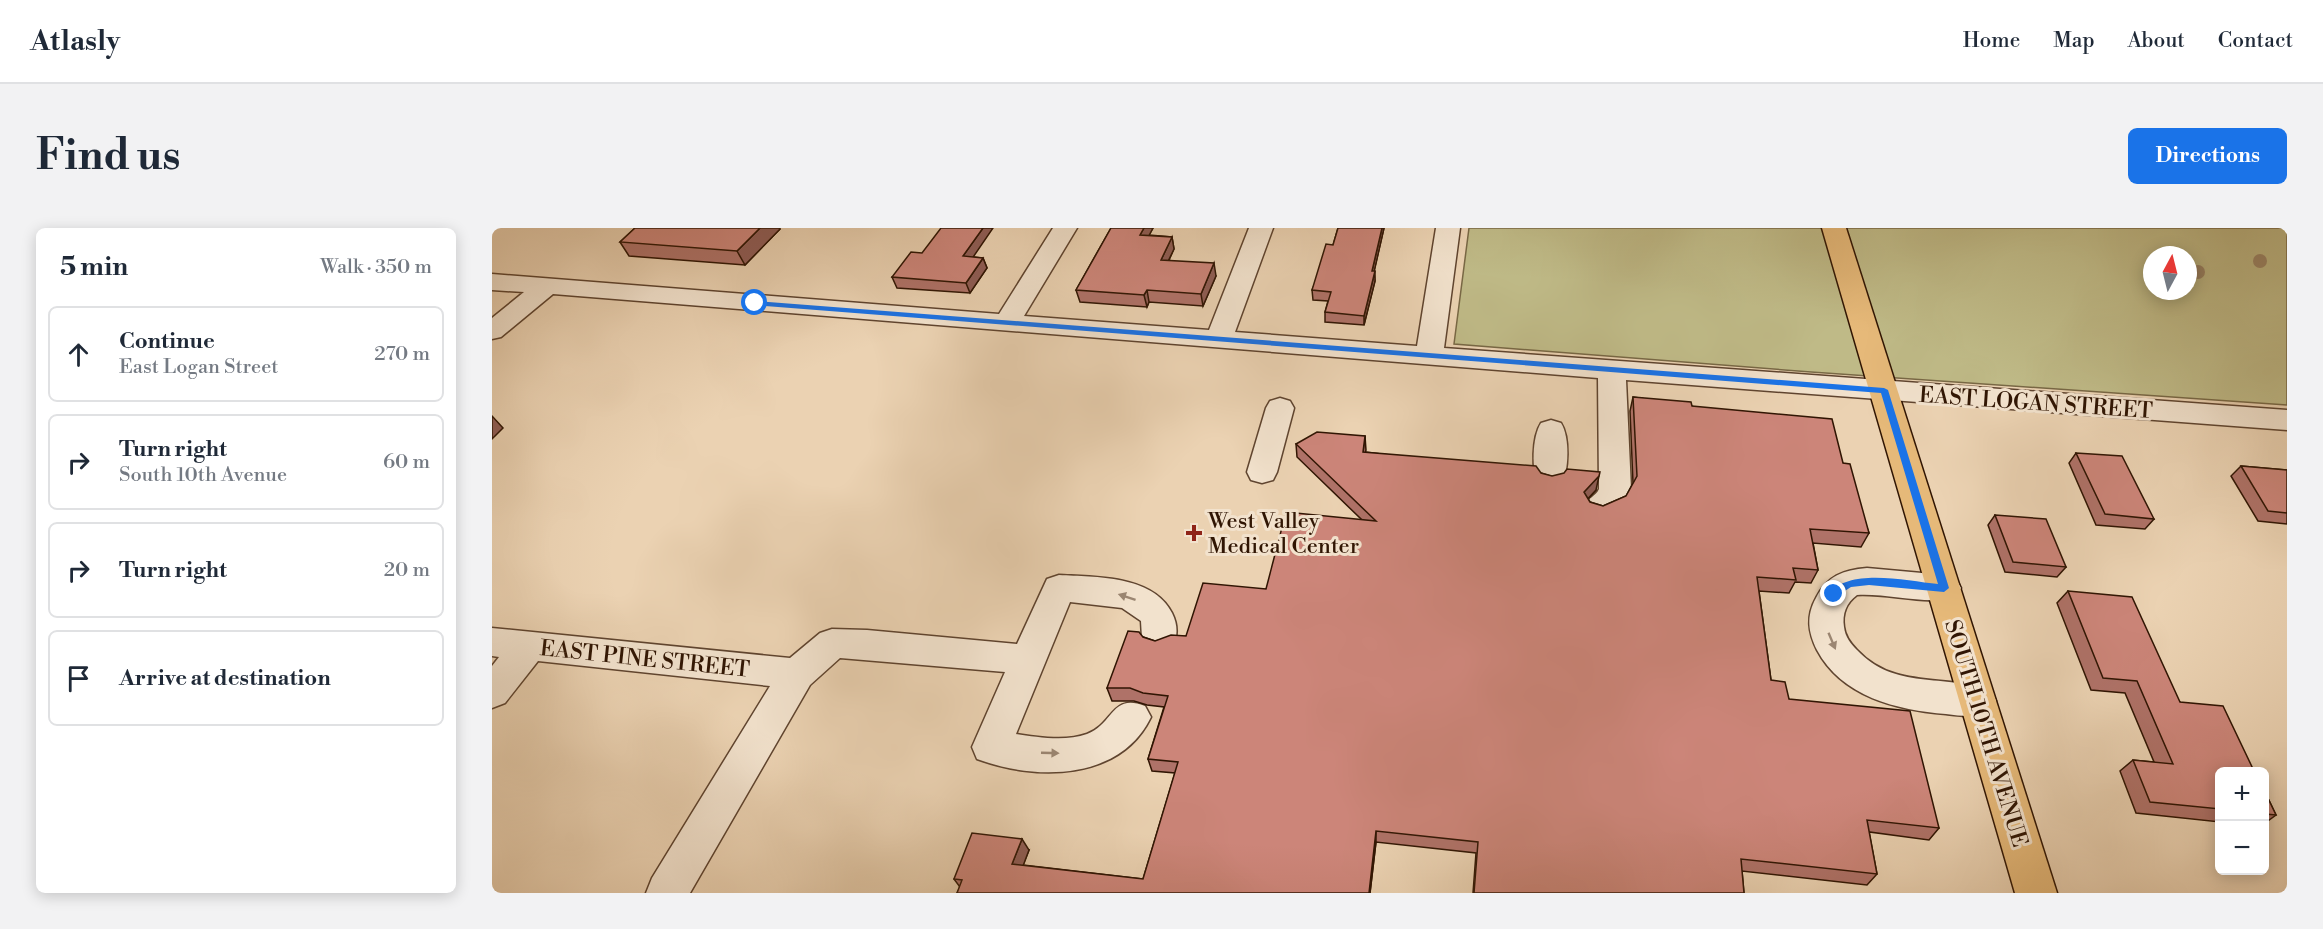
<!DOCTYPE html>
<html lang="en">
<head>
<meta charset="utf-8">
<style>
	body { margin:0; font-family:"Libre Bodoni",serif; background:#f2f2f3; color:#1f2937 }
	.controls { position:absolute; right:18px; bottom:18px; display:grid; overflow:hidden; border-radius:9px; box-shadow:0 3px 15px #0003 }
	.controls button { width:54px; height:54px; display:grid; place-items:center; padding:0; border:0; border-bottom:2px solid #e0e1e3; background:#fff; color:#1f2937; font:30px sans-serif }
	.compass { position:absolute; left:1651px; top:18px; width:54px; height:54px; border-radius:50%; background:#fff; box-shadow:0 3px 15px #0003; rotate:7deg }
	.stop { position:absolute; width:18px; height:18px; margin:-14px; border:4px solid #1a73e8; border-radius:50%; background:#fff }
	.stop.end { background:#1a73e8; border-color:#fff; box-shadow:0 2px 6px #0008 }
	.list { margin:0; padding:0; list-style:none }
	h2 { display:flex; justify-content:space-between; align-items:center; height:78px; margin:0; padding:0 24px; font-size:26px }
	h2 small { font-size:20px; font-weight:400; color:#747a83 }
	.list li { display:grid; grid-template-columns:39px 1fr auto; gap:18px; align-items:center; box-sizing:border-box; height:96px; margin:0 12px 12px; padding:0 12px; border:2px solid #e0e1e3; border-radius:9px }
	.list b { display:block; font-size:22px; white-space:nowrap }
	.list p { margin:0; font-size:20px; white-space:nowrap; color:#747a83 }
	.list em { font-size:20px; font-style:normal; color:#747a83 }
	.icon { flex:none; width:33px; height:33px; fill:none; stroke:currentColor; stroke-width:2; stroke-linecap:round; stroke-linejoin:round }
	.map { position:relative; flex:none; width:1795px; height:665px; overflow:hidden; border-radius:9px }
	header { display:flex; align-items:center; gap:36px; box-sizing:border-box; height:84px; padding:0 30px; background:#fff; border-bottom:2px solid #e0e1e3 }
	header strong { font-size:28px }
	nav { display:flex; gap:33px; margin-inline-start:auto; font-size:21px }
	.intro { display:flex; align-items:center; justify-content:space-between; box-sizing:border-box; height:144px; padding:0 36px }
	h1 { margin:0; font-size:42px }
	.button { padding:15px 27px; border-radius:9px; background:#1a73e8; color:#fff; font-size:21px; font-weight:700 }
	main { display:flex; gap:36px; padding:0 36px }
	aside { flex:1; background:#fff; border-radius:9px; box-shadow:0 3px 15px #0003 }
	.map>svg:first-child { display:block }
	.green { fill:#bfba87; stroke:#786845; stroke-width:1.5; fill-rule:evenodd }
	.lines { fill:none; stroke-linecap:round; stroke-linejoin:round }
	.minor-casing { stroke:#5f442f; stroke-width:3 }
	.major-casing { stroke:#301503; stroke-width:3 }
	.minor { fill:#f2e2cd; fill-rule:evenodd }
	.major { fill:#e6b979; fill-rule:evenodd }
	.tree { fill:#9c8668 }
	.wall { fill:#af7268; stroke:#301503; stroke-width:1.5 }
	.shaded-wall { fill:#8f5d55; stroke:#301503; stroke-width:1.5 }
	.building { fill:#cc8579; stroke:#301503; stroke-width:1.5 }
	.oneway { fill:#9b8672 }
	.route { fill:#1a73e8 }
	.poi-dot { fill:#8f2418; stroke:#f2e2cd; stroke-width:2 }
	.labels { text-anchor:middle; stroke-width:6; stroke-linejoin:round; paint-order:stroke }
	.street-label { font-size:22px; fill:#301503; stroke:#f2e2cd }
	.poi-label { font-size:22px; fill:#301503; stroke:#f2e2cd; text-anchor:start }
</style>
</head>
<body>
<header>
<strong>Atlasly</strong>
<nav><a>Home</a><a>Map</a><a>About</a><a>Contact</a></nav>
</header>
<div class="intro"><h1>Find us</h1><a class="button">Directions</a></div>
<main>
<aside>
<h2>5 min<small>Walk · 350 m</small></h2>
<ul class="list">
<li><svg class="icon" aria-label="ahead" viewBox="0 0 24 24"><path d="M12 20V5M6 11l6-6 6 6"/></svg><div><b>Continue</b><p>East Logan Street</p></div><em>270 m</em></li>
<li><svg class="icon" aria-label="right" viewBox="0 0 24 24"><path d="M7 20v-9h11M14 6l5 5-5 5"/></svg><div><b>Turn right</b><p>South 10th Avenue</p></div><em>60 m</em></li>
<li><svg class="icon" aria-label="right" viewBox="0 0 24 24"><path d="M7 20v-9h11M14 6l5 5-5 5"/></svg><div><b>Turn right</b></div><em>20 m</em></li>
<li><svg class="icon" aria-label="arrive" viewBox="0 0 24 24"><path d="M6 21V4h12l-3 4 3 4H6"/></svg><div><b>Arrive at destination</b></div></li>
</ul>
</aside>
<div class="map">
<svg width="1795" height="665" viewBox="0 0 1795 665">
	<rect width="100%" height="100%" fill="#ebd2b2"/>
	<filter id="stains"><feTurbulence type="fractalNoise" baseFrequency=".00333" numOctaves="4"/><feColorMatrix values="0 0 0 0 .2 0 0 0 0 .09 0 0 0 0 .02 0 0 0 .5 -.17"/></filter>
	<radialGradient id="worn" r=".72"><stop offset=".6" stop-color="#630" stop-opacity="0"/><stop offset="1" stop-color="#630" stop-opacity=".3"/></radialGradient>
	<path class="green" d="M977,0h818v177l-476,-33 -357,-28zM1660,27h36v36h-36z"/>
	<g class="lines">
		<g class="minor-casing">
			<g id="minor">
				<path d="M561,0h24l-53,88 185,14 40,-102h24l-38,104 182,14 19,-118h24l-16,120 843,62v20l-661,-50 5,109 -10,19 -22,10 -11,-4 -5,-8c5,-8 13,-10 16,-17l-1,-111 -1045,-84 -52,43 -9,2v-21l32,-26 -32,-2v-16l507,40z"/>
				<polygon points="788,170 798,173 802,180 785,244 781,252 770,255 759,252 755,244 774,180 778,173"/>
				<path d="M1059,192l10,3c9,14 8,48 0,62l-11,3 -11,-3c-8,-14 -7,-48 2,-62z"/>
				<path d="M1375,340l77,7 12,4 5,9 -5,9c-26,9 -68,-4 -99,-2 -11,8 -15,19 -13,32 1,10 7,17 13,23 37,40 88,24 134,40l5,11 -5,11c-15,6 -29,4 -45,2 -49,-4 -104,-17 -129,-64 -9,-18 -11,-34 -1,-52 11,-22 27,-28 51,-30z"/>
				<path d="M567,347c36,2 94,0 113,38 6,12 6,24 0,35l-12,4 -12,-4 -6,-10 -1,-17 -19,-13 -52,-6 -54,132c21,3 49,8 71,0 27,-10 24,-41 58,-28l6,11c-31,64 -115,64 -174,42l-5,-12 33,-75 -165,-14 -30,27 -120,208h-44l6,-15 118,-192 -232,-25 -33,42 -13,5v-42l7,-9 -7,-1v-28l298,30 30,-25 12,-4 35,1 150,14 30,-65z"/>
			</g>
		</g>
		<g class="major-casing">
			<polygon id="major" points="1330,0 1354,0 1565,665 1523,665"/>
		</g>
		<use href="#minor" class="minor"/>
		<use href="#major" class="major"/>
	</g>
	<g class="tree">
		<circle cx="1768" cy="33" r="7"/>
		<circle cx="1706" cy="44" r="7"/>
	</g>
	<g class="wall">
		<polygon points="143,0 287,0 288,1 253,37 137,28 128,14"/>
		<polygon points="619,0 661,0 657,7 680,9 682,21 677,32 724,48 711,78 657,74 655,79 588,74 584,62"/>
		<polygon points="846,0 892,0 882,43 883,53 872,97 833,94 833,84 836,73 821,72 820,62 841,17"/>
		<polygon points="482,29 491,30 495,40 478,65 405,60 400,49"/>
		<polygon points="1141,169 1200,178 1351,235 1377,305 1369,319 1321,315 1326,342 1319,355 1303,354 1297,365 1267,363 1279,452 1297,471 1447,600 1437,612 1377,604 1385,646 1375,657 1250,643 1252,665 981,665 984,625 884,614 878,665 465,665 468,659 462,651 537,622 531,637 651,651 683,545 660,543 656,531 672,479 655,477 642,473 620,473 615,460 651,409 663,413 694,408 774,361 869,291 805,229 804,216 873,208 873,224 1049,245 1104,262 1096,271 1098,274 1111,278 1134,268 1141,255 1138,183"/>
		<polygon points="1584,225 1662,291 1653,301 1604,297 1577,235"/>
		<polygon points="1749,238 1795,242 1795,296 1766,293 1739,248"/>
		<polygon points="1503,287 1574,339 1565,349 1513,344 1496,297"/>
		<polygon points="1576,363 1688,474 1728,543 1728,594 1644,585 1628,543 1641,532 1662,534 1633,465 1599,462 1565,375"/>
		<polygon points="1773,564 1784,587 1773,595"/>
	</g>
	<g class="shaded-wall">
		<polygon points="268,0 287,0 288,1 253,37 245,23"/>
		<polygon points="491,0 501,0 475,38 471,28"/>
		<polygon points="652,0 661,0 651,19 648,7"/>
		<polygon points="890,0 892,0 880,53 880,43"/>
		<polygon points="680,9 682,21 671,44 669,32"/>
		<polygon points="491,30 495,40 478,65 474,55"/>
		<polygon points="722,35 724,48 711,78 709,66"/>
		<polygon points="883,43 883,53 872,97 872,88"/>
		<polygon points="655,62 657,74 655,79 652,67"/>
		<polygon points="0,188 11,200 0,211"/>
		<polygon points="873,208 874,222 871,237 871,224"/>
		<polygon points="1107,248 1104,262 1089,278 1092,264"/>
		<polygon points="884,603 884,614 878,665 877,665"/>
		<polygon points="530,611 537,622 528,646 520,636"/>
	</g>
	<g class="building">
		<polygon points="143,0 268,0 245,23 128,14"/>
		<polygon points="449,0 491,0 471,28 491,30 474,55 400,49 419,24 430,25"/>
		<polygon points="619,0 652,0 648,7 680,9 669,32 722,35 709,66 655,62 652,67 584,62"/>
		<polygon points="846,0 890,0 880,43 883,43 872,88 833,84 839,64 820,62 834,16 841,17"/>
		<polygon points="1141,169 1199,174 1200,178 1340,191 1351,235 1358,236 1377,305 1318,301 1326,342 1301,340 1304,352 1265,349 1279,452 1293,454 1297,471 1418,483 1447,600 1375,592 1385,646 1249,631 1252,665 982,665 986,614 884,603 877,665 465,665 470,652 462,651 480,605 530,611 520,636 651,651 686,534 656,531 676,468 651,465 638,460 615,460 636,403 647,404 651,409 663,413 679,407 694,408 711,355 774,361 794,284 884,293 804,216 825,204 873,208 871,224 1044,238 1049,245 1060,248 1072,245 1075,241 1108,244 1107,248 1092,264 1098,274 1111,278 1134,268 1145,248"/>
		<polygon points="1584,225 1630,228 1662,291 1613,286"/>
		<polygon points="1749,238 1795,242 1795,285 1776,283"/>
		<polygon points="1503,287 1554,291 1574,339 1521,334"/>
		<polygon points="1576,363 1640,369 1688,474 1731,478 1762,543 1728,543 1728,581 1658,574 1641,532 1681,536 1645,453 1611,450"/>
		<polygon points="1773,564 1784,587 1773,586"/>
	</g>
	<defs><path id="oneway-solid" d="M-6-.8H1V-3.2L6.5 0L1 3.2V.8H-6Z" transform="scale(1.5)"/></defs>
	<g class="oneway">
		<use href="#oneway-solid" transform="translate(635 369) rotate(-162)"/>
		<use href="#oneway-solid" transform="translate(1340 413) rotate(67)"/>
		<use href="#oneway-solid" transform="translate(558 525) rotate(2)"/>
	</g>
	<path class="route" d="M263,73l1129,87 4,2 61,198 -5,4 -75,-7 -18,2 -17,11 -5,-4c20,-27 78,-13 109,-10l-57,-191 -1129,-88v-3z"/>
	<path class="poi-dot" d="M699 296h6v6h6v6h-6v6h-6v-6h-6v-6h6z"/>
	<g class="labels">
		<g class="street-label">
			<text transform="translate(1544 174) rotate(4)" y="8">EAST LOGAN STREET</text>
			<text transform="translate(153 430) rotate(6)" y="8">EAST PINE STREET</text>
			<text transform="translate(1495 505) rotate(73)" y="8">SOUTH 10TH AVENUE</text>
		</g>
		<g class="poi-label">
			<text x="716" y="300">West Valley<tspan x="716" dy="25">Medical Center</tspan></text>
		</g>
	</g>
	<rect width="100%" height="100%" filter="url(#stains)"/>
	<rect width="100%" height="100%" fill="url(#worn)"/>
</svg>
<div class="controls">
<button>+</button>
<button>−</button>
</div>
<svg class="compass" viewBox="-18 -18 36 36"><path d="M0-13l5 13h-10z" fill="#e53935"/><path d="M0 13l5-13h-10z" fill="#747a83"/></svg>
<div class="stop" style="left:263px;top:75px"></div>
<div class="stop end" style="left:1342px;top:366px"></div>
</div>
</main>
</body>
</html>
